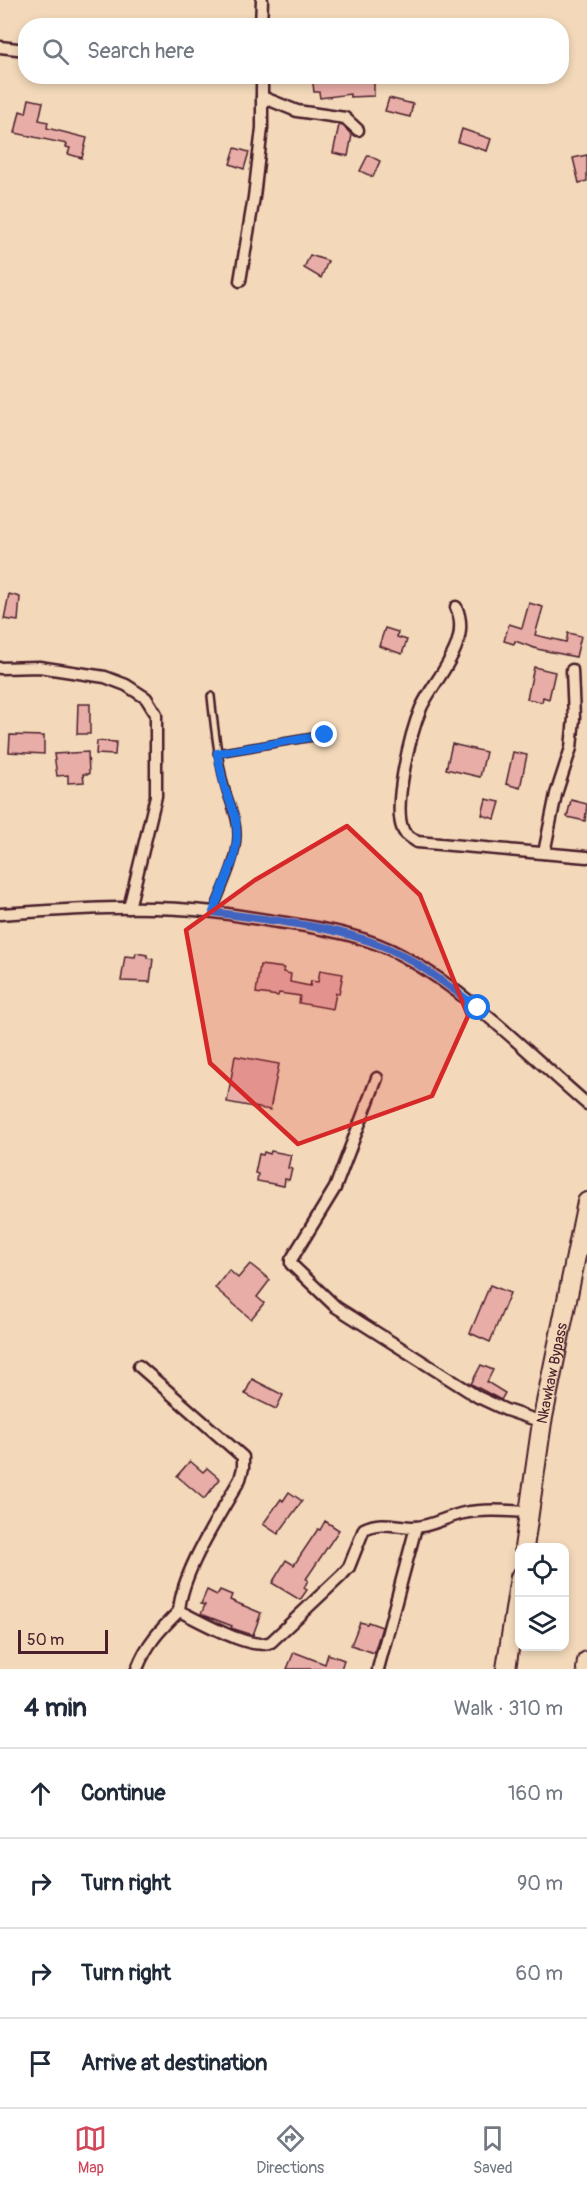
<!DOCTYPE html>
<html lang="en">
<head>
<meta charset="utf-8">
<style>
	body { margin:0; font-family:Pangolin,sans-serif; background:#f6f6f7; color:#1f2937 }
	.controls { position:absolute; right:18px; bottom:18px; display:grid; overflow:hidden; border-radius:12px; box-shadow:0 3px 9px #0003 }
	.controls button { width:54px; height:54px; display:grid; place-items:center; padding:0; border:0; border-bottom:2px solid #e0e1e3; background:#fff; color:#1f2937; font:30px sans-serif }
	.scale { position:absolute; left:18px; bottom:15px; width:90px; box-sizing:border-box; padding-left:6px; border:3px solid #4a1f2b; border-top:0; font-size:16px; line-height:21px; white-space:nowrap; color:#4a1f2b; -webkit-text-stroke:4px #f3d9ba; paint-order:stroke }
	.stop { position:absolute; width:18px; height:18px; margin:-14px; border:4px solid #1a73e8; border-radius:50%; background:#fff }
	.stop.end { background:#1a73e8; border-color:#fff; box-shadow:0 2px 6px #0008 }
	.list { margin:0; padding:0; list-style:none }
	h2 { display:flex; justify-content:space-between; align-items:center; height:78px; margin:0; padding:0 24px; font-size:26px }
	h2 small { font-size:20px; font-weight:400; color:#747a83 }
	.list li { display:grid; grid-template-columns:39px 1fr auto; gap:18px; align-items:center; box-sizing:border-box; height:90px; padding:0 24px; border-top:2px solid #e0e1e3 }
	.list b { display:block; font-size:22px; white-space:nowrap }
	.list em { font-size:20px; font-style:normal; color:#747a83 }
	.icon { flex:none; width:33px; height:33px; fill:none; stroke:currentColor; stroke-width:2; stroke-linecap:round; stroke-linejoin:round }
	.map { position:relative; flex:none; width:587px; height:1669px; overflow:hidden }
	.search { position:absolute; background:#fff; box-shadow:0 3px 9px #0003; left:18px; right:18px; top:18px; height:66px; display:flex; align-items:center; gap:15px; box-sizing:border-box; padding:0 21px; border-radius:24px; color:#747a83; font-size:22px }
	.sheet { height:438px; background:#fff }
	nav { display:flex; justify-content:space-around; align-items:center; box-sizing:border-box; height:84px; border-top:2px solid #e0e1e3; background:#fff; font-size:16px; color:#747a83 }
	nav a { display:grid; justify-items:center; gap:3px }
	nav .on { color:#d1495b }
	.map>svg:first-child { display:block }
	.building { fill:#e8ada7; stroke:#4a1f2b; stroke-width:1.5 }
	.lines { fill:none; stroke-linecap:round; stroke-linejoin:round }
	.lane-casing { stroke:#4a1f2b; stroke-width:10 }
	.street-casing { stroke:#4a1f2b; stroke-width:15 }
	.highway-casing { stroke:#4a1f2b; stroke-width:22 }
	.lane { stroke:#f3d9ba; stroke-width:5 }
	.street { stroke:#f3d9ba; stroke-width:10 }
	.highway { stroke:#f3d9ba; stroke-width:18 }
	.route { stroke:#1a73e8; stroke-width:8 }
	.marked { fill:#d62828; fill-opacity:0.2; stroke:#d62828; stroke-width:4.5; stroke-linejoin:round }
	.labels { text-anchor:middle; stroke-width:4.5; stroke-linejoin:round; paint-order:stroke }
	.street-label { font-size:15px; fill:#4a1f2b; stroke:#f3d9ba }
</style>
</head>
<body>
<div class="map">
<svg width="587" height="1669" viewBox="0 0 587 1669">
	<rect width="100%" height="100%" fill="#f3d9ba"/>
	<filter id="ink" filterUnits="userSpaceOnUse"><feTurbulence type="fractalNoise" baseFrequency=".0167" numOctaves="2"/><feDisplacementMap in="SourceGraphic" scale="12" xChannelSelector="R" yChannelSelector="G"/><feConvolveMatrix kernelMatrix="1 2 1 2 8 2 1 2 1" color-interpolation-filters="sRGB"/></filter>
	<g filter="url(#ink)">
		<g class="building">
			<polygon points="312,76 374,76 374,96 350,97 350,94 320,98 319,92 314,92"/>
			<polygon points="389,98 413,104 410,117 385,111"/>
			<polygon points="29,99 43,102 39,120 48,122 47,128 87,138 82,158 68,154 70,148 66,147 67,144 15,133 20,111 26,113"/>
			<polygon points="339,125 343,126 352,135 348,156 333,153"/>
			<polygon points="462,129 491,139 487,151 458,142"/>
			<polygon points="235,148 249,152 244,169 230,164"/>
			<polygon points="368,155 380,161 373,177 360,171"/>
			<polygon points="587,155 587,181 579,183 573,158"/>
			<polygon points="310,255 328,261 321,278 304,268"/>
			<polygon points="9,594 20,597 18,621 4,619"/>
			<polygon points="529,603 543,607 535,635 566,642 568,633 581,636 576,657 537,649 515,641 514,644 504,641 509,624 522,628"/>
			<polygon points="385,628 398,632 397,637 407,640 402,654 379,646"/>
			<polygon points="534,667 555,672 549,699 543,697 542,702 527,699"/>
			<polygon points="78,704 90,704 90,734 77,734"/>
			<polygon points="10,735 44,736 44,754 9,752"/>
			<polygon points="97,741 116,742 115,755 96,754"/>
			<polygon points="452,744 486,752 480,777 446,769"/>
			<polygon points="88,752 89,774 83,774 84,782 68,783 68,775 57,776 54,754"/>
			<polygon points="513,752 527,755 520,788 506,784"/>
			<polygon points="486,799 500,802 495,819 482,815"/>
			<polygon points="571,800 587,804 585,821 567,817"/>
			<polygon points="136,953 147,955 147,958 153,959 150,982 121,981 125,956 135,957"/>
			<polygon points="260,965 284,968 283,972 291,974 290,982 310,986 311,981 318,982 320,970 343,974 339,994 336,993 333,1009 299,1003 300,996 279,993 278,996 256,993"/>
			<polygon points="235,1056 279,1064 270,1110 227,1102"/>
			<polygon points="271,1151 291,1155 288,1168 292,1169 289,1180 285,1179 284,1186 257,1181 258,1174 255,1173 259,1154 263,1155 264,1152 270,1154"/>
			<polygon points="250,1264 270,1280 257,1297 264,1303 251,1319 215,1288 229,1270 238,1278"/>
			<polygon points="490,1285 510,1293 490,1342 470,1333"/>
			<polygon points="481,1365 493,1370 487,1382 505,1393 501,1400 471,1384"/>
			<polygon points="252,1379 283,1395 276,1409 245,1394"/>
			<polygon points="190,1461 203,1472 207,1468 220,1479 204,1499 177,1476"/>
			<polygon points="289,1492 302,1501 278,1534 263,1524 281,1499 283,1501"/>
			<polygon points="325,1521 339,1530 306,1579 308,1580 304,1588 307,1590 300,1600 272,1583 286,1560 294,1565 318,1529 320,1530"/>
			<polygon points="207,1590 217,1595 220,1590 232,1595 230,1600 261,1613 253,1635 231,1628 232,1626 201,1614 205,1605 201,1604"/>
			<polygon points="360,1622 367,1624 368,1622 382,1627 374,1653 351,1645"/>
			<polygon points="294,1652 325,1664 328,1654 344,1660 341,1669 287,1669"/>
		</g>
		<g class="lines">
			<g class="lane-casing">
				<g id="lane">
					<path d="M211,696c3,29 6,58 13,87 4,18 14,35 13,54 -1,25 -15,51 -24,75"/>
					<polyline points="217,753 325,735"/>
				</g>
			</g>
			<g class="street-casing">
				<g id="street">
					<polyline points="261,26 262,0"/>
					<polyline points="0,47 26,50"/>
					<polyline points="262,97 297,111 345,118 358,130"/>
					<polyline points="240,281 254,197 262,128 262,76"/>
					<path d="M456,607c17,36 -22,72 -35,101 -10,24 -29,98 -18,122 2,5 9,8 14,12l170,15"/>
					<polyline points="0,668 39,667 105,677 126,685 146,698 156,714 156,796 129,908"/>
					<polyline points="544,853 556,794 571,748 574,718 572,670"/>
					<path d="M0,914c71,-5 143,-10 214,-2 24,3 48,8 72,11 40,6 81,13 117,33 69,39 125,97 184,148"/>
					<polyline points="377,1078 335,1188 291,1260 291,1264 336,1307 478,1397 506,1410 542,1422"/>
					<path d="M139,1366l104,91v11l-3,11c-20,36 -58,92 -61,132 20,9 73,41 92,31l71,-67 7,-8 15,-38c17,-9 33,-2 51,-2 15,0 33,-11 49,-14 22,-4 43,-2 65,-1"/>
					<path d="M137,1669c10,-26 23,-39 42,-58"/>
					<polyline points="378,1669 416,1527"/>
				</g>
			</g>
			<g class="highway-casing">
				<g id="highway">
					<path id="s1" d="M524,1548l18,-126 45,-220"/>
					<polyline points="506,1669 520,1577"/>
					<polyline points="586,1669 587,1661"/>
				</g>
			</g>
			<use href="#lane" class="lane"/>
			<use href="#street" class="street"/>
			<use href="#highway" class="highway"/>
		</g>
	</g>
	<g class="lines" filter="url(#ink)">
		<path class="route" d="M325,735l-108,18 7,33 12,33 1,18 -3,21 -21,54c63,10 132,13 189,43 27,15 51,34 76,53"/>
	</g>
	<path class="marked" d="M347,826l73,69 48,121 -36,80 -134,48 -88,-81 -24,-133 69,-50z"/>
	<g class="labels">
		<g class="street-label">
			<text dy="5" stroke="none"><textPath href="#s1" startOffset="177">Nkawkaw Bypass</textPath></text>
		</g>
	</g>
</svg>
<div class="controls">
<button><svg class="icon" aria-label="locate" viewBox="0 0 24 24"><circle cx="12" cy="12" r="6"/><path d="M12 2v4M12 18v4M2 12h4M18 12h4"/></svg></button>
<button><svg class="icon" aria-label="layers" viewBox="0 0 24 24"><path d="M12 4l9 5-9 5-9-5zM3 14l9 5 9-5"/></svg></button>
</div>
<div class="scale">50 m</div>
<div class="stop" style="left:478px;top:1008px"></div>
<div class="stop end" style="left:325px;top:735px"></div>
<div class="search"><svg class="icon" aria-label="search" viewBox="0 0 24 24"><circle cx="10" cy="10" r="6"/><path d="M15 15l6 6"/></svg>Search here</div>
</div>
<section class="sheet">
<h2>4 min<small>Walk · 310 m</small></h2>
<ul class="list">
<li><svg class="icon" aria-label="ahead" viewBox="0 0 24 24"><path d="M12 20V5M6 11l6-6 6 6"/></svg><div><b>Continue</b></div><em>160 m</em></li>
<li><svg class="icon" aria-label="right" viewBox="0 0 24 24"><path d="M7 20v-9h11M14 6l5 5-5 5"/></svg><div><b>Turn right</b></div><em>90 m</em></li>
<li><svg class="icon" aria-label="right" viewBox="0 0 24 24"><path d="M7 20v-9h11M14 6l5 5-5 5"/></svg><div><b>Turn right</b></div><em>60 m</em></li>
<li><svg class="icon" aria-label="arrive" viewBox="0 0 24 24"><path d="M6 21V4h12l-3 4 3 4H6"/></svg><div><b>Arrive at destination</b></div></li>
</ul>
</section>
<nav>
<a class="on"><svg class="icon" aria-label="map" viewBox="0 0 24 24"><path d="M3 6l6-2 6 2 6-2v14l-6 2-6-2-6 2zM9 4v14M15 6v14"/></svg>Map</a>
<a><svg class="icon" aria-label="directions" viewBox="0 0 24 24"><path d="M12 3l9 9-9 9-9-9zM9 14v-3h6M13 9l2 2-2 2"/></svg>Directions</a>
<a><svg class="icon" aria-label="saved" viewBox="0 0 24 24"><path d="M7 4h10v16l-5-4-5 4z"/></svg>Saved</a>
</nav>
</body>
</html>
